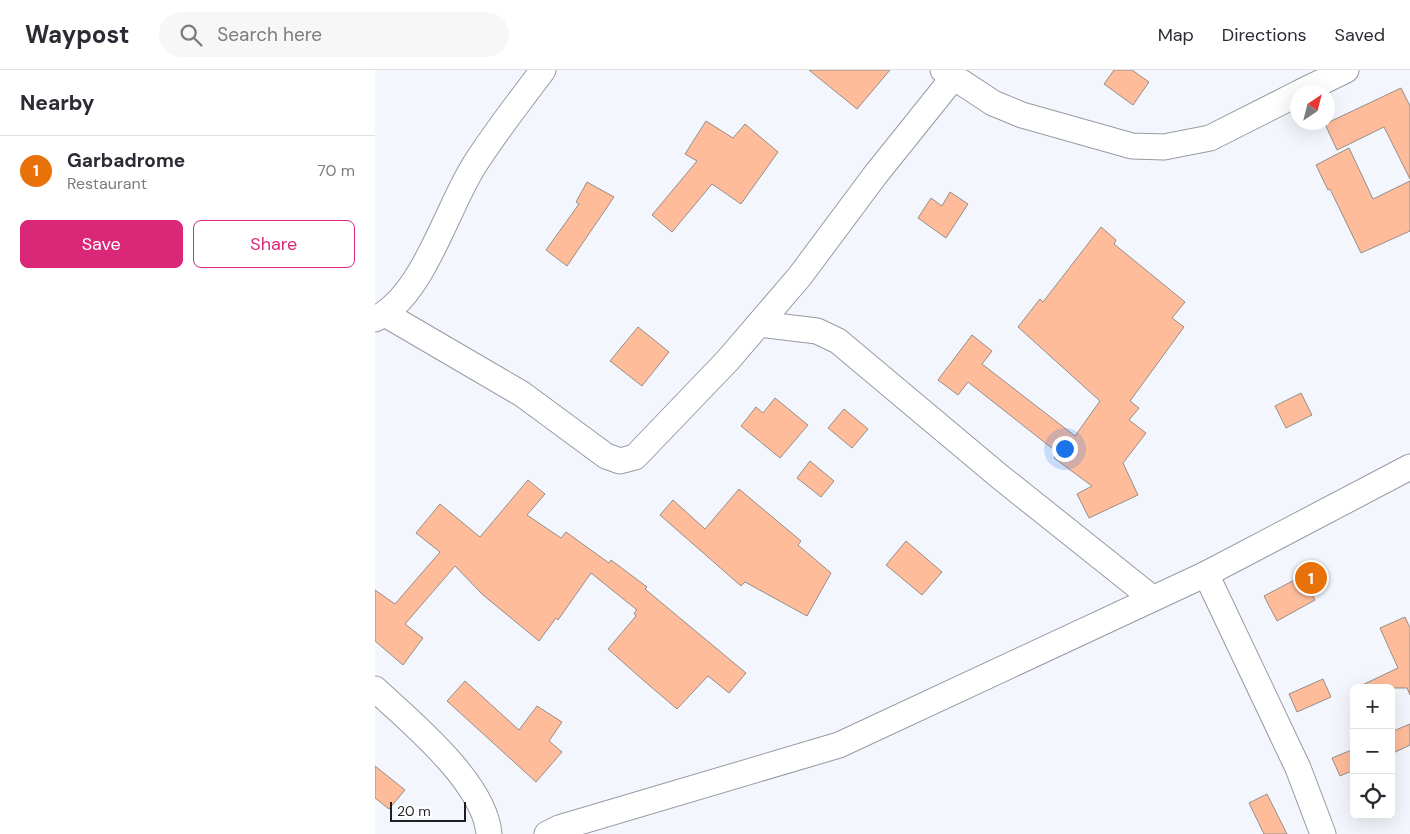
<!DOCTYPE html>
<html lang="en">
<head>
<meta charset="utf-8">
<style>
	body { margin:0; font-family:"DM Sans",sans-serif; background:#f7f7f7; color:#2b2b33 }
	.controls { position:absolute; right:15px; bottom:15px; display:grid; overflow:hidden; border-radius:8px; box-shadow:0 5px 20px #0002 }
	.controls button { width:45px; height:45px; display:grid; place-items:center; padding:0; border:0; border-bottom:1px solid #e1e1e2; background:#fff; color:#2b2b33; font:25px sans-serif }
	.compass { position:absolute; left:915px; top:15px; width:45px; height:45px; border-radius:50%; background:#fff; box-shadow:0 5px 20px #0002; rotate:35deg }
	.scale { position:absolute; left:15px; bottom:12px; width:76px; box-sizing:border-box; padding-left:5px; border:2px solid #1e1f23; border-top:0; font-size:14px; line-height:18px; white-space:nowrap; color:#1e1f23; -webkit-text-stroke:4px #fff; paint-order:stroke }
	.you { position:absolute; left:689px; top:378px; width:18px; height:18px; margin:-12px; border:4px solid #fff; border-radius:50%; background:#1a73e8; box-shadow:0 0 0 8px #1a73e833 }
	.badge { display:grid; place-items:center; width:32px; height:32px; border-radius:50%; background:#db2777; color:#fff; font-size:16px; font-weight:700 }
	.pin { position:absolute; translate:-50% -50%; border:2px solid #fff; box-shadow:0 1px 5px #0006 }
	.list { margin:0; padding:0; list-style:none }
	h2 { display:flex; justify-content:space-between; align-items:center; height:65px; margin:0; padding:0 20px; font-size:21px }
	h2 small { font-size:16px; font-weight:400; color:#7c7c81 }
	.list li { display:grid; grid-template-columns:32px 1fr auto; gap:15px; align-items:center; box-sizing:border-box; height:70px; padding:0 20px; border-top:1px solid #e1e1e2 }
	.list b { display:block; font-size:19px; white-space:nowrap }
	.list p { margin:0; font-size:16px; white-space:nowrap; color:#7c7c81 }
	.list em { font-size:16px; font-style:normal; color:#7c7c81 }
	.actions { display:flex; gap:10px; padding:15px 20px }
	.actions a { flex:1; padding:11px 0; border:1px solid #db2777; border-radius:8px; text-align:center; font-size:18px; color:#db2777 }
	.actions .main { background:#db2777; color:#fff }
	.icon { flex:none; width:28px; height:28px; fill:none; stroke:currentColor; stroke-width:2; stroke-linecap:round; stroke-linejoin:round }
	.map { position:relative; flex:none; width:1035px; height:764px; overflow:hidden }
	header { display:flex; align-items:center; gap:30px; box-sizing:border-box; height:70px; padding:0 25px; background:#fff; border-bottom:1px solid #e1e1e2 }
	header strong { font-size:24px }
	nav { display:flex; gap:28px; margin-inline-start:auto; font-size:18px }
	.search { width:350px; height:45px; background:#f7f7f7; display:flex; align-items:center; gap:12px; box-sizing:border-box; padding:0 18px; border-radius:28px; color:#7c7c81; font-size:19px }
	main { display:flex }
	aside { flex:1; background:#fff }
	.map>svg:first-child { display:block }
	.building { fill:#ffbc9b; stroke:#968d88 }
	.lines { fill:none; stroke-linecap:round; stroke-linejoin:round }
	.street-casing { stroke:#989aa3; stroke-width:27 }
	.street { stroke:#fff; stroke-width:25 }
</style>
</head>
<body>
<header>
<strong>Waypost</strong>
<div class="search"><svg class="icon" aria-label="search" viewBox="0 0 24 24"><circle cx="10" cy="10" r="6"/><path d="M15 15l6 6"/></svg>Search here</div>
<nav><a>Map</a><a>Directions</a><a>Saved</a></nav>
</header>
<main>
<aside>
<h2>Nearby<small></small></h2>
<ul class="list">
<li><span class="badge" style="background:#e8710a">1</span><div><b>Garbadrome</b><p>Restaurant</p></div><em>70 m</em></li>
</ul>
<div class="actions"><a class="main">Save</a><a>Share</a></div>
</aside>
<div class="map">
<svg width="1035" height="764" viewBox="0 0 1035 764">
	<rect width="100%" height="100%" fill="#f4f6fe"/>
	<g class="building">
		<polygon points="434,0 515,0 482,39"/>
		<polygon points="739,0 757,0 774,12 758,35 729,14"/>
		<polygon points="1026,18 1035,36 1035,109 1009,57 962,80 950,54"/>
		<polygon points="331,51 358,68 370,54 403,82 366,134 337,114 297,162 277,145 322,91 310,84"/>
		<polygon points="974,78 998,129 1035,111 1035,161 986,183 955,119 953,120 941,95"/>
		<polygon points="212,112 239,127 192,196 171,180 204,134 201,132"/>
		<polygon points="575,122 593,134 571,168 543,148 556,128 567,136"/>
		<polygon points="726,157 741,170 739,174 810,232 797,248 809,257 755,331 764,338 754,350 771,363 748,393 763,425 714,448 702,424 717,416 679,388 683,383 593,312 583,325 563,310 597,265 617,281 607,294 700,366 725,331 643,257 665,229 668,232"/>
		<polygon points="263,257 294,282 267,316 235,291"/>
		<polygon points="926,323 937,345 911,358 900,336"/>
		<polygon points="400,328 433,355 405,388 366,356 381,337 388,343"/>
		<polygon points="469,339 493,359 477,378 453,358"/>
		<polygon points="435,391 459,411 446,427 422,408"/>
		<polygon points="153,410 170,424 152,445 186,468 191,462 234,493 236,490 272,517 270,519 371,603 354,623 333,606 302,639 268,610 233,579 261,546 259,543 262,540 216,503 183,550 181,548 164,571 108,525 80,496 30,554 48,568 28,595 0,571 0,520 20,534 65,482 41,463 65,434 105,467"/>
		<polygon points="364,419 426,471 423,475 456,503 432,546 370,512 366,516 285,445 298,430 330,459"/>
		<polygon points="531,471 567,502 547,525 511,495"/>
		<polygon points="927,506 940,530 902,551 889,526"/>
		<polygon points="1030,547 1035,558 1035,625 1032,618 981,618 1023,598 1005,558"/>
		<polygon points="948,609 956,627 922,642 914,624"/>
		<polygon points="90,611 144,660 162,636 187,652 174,671 187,682 161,712 72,631"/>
		<polygon points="1035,654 1035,675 1016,684 1016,662"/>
		<polygon points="979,679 979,700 965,706 957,688"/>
		<polygon points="0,696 30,720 14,739 0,728"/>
		<polygon points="892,724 912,764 889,764 874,733"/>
	</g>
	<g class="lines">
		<g class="street-casing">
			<g id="street">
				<polyline points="568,0 618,33 647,45 757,76 789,77 835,68 922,24"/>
				<polyline points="926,22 971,0"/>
				<polyline points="10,244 147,324 231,386 245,391 260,387 353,290 425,206 501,104 578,8"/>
				<path d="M0,249c48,-22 72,-112 100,-155 21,-33 45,-63 68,-94"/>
				<polyline points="384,254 442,261 463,271 624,406 777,528"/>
				<polyline points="831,504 923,698 948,764"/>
				<path d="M0,619c36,33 110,94 114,145"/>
				<polyline points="172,764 184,758 464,675 831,504 1035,397"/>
			</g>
		</g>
		<use href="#street" class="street"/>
	</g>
</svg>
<div class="controls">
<button>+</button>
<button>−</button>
<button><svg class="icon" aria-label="locate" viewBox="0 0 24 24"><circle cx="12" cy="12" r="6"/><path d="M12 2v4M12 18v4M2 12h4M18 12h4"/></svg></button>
</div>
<svg class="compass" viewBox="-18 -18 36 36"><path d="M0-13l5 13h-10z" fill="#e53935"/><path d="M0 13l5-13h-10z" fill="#7c7c81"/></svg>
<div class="scale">20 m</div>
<div class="you"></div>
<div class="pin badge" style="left:936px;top:508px;background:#e8710a">1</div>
</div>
</main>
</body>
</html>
